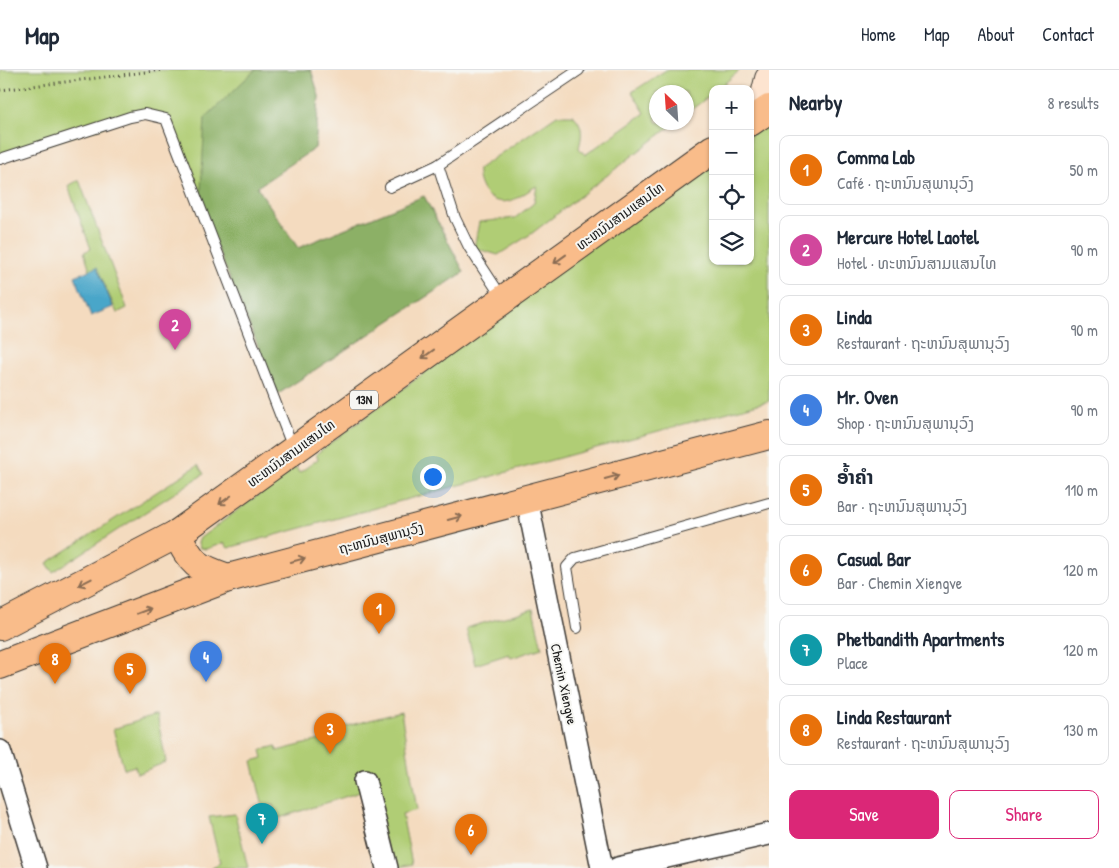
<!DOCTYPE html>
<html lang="en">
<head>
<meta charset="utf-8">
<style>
	body { margin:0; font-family:"Patrick Hand","Noto Sans Lao",sans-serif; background:#f2f2f3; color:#1f2937 }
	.controls { position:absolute; right:15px; top:15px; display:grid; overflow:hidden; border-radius:10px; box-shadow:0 1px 4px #0004 }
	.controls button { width:45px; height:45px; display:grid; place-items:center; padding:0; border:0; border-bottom:1px solid #e0e1e3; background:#fff; color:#1f2937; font:25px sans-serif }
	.compass { position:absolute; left:649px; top:15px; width:45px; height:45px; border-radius:50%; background:#fff; box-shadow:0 1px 4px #0004; rotate:335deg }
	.you { position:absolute; left:432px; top:406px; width:18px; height:18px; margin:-12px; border:4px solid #fff; border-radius:50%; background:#1a73e8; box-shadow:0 0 0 8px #1a73e833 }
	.badge { display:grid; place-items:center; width:32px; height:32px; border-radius:50%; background:#db2777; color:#fff; font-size:16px; font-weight:700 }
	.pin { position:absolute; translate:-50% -41px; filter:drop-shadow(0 1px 2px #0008) }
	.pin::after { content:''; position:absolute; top:26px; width:18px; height:15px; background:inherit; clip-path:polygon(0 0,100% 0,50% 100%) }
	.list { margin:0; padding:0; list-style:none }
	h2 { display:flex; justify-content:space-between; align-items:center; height:65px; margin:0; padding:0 20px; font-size:21px }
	h2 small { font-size:16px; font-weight:400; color:#747a83 }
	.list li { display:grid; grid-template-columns:32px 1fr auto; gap:15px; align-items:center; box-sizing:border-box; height:70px; margin:0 10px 10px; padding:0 10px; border:1px solid #e0e1e3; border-radius:10px }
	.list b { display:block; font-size:19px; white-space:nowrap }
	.list p { margin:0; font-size:16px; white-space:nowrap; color:#747a83 }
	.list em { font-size:16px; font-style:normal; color:#747a83 }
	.actions { display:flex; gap:10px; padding:15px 20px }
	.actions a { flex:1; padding:11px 0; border:1px solid #db2777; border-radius:10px; text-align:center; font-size:18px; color:#db2777 }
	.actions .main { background:#db2777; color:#fff }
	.icon { flex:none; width:28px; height:28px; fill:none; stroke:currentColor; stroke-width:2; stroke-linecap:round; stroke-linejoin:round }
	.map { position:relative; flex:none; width:769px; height:798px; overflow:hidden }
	header { display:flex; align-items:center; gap:30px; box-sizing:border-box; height:70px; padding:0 25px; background:#fff; border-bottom:1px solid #e0e1e3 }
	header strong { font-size:24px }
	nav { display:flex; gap:28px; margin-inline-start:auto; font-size:18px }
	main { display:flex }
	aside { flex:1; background:#fff }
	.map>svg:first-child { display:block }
	.green { fill:#b0cd74; stroke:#667448 }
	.forest { fill:#8cb066; stroke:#546641 }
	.water { fill:#4aa6c9; stroke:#336172 }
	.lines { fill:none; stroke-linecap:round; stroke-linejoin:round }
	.lane-casing { stroke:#3c3934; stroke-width:12 }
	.street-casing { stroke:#3c3934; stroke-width:24 }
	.secondary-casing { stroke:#3c3934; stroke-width:30 }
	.highway-casing { stroke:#3c3934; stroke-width:30 }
	.path { stroke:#3c3934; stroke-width:3; stroke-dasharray:1 4; stroke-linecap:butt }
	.lane { stroke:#fff; stroke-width:10 }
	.street { stroke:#fff; stroke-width:21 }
	.secondary { stroke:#fde4d0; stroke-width:28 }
	.highway { stroke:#f9bc8a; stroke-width:28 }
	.oneway { stroke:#8a6c53 }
	.labels { text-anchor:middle; stroke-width:4; stroke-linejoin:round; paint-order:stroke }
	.shield { fill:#f6f6f2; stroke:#5d5d5c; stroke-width:1 }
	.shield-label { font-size:12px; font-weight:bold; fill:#1c1c1c }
	.street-label { font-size:14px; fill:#1c1c1c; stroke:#f6f6f2 }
</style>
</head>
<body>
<header>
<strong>Map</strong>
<nav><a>Home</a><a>Map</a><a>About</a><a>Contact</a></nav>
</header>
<main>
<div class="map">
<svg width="769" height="798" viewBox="0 0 769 798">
	<rect width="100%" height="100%" fill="#f6f6f2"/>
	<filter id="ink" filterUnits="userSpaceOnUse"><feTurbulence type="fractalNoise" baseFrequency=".02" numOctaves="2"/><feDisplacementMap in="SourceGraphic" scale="10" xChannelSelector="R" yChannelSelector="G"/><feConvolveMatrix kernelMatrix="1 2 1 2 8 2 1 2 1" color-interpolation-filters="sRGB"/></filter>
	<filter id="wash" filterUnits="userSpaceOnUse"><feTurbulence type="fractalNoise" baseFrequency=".0096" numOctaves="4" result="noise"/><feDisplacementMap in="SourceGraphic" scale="20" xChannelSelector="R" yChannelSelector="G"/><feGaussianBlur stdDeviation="1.12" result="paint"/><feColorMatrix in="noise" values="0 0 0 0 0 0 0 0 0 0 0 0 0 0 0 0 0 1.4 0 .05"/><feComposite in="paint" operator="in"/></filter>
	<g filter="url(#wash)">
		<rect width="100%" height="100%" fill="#f4dbbf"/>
		<g class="green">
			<polygon points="0,0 311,0 319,26 315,78 257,117 298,178 424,126 464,202 278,324 166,49 145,44 0,89"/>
			<path d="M666,0h74l-22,19h-5v4l-26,20 -1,-21h-30v30l19,1 -144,111 -33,21 -24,-7 5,-26 36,-4 19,-15 3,-17c-9,4 -18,13 -28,15 -20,5 -33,-15 -31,-32l79,-54h16c11,11 9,20 6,33l6,7 60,-42 -13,-21z"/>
			<polygon points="769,36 769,331 228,478 224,473 206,479 200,478 198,473 200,468 296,397 299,403 318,389 316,384 464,273 713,80 713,191 750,191 750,51"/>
			<polygon points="79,110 127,238 117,243 97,198 90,200 84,182 91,179 68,116"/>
			<polygon points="198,395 204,404 53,502 47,493"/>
			<polygon points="533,539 542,578 511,588 509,584 475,595 466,558"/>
			<polygon points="401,642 417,740 402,744 412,794 396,798 363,721 276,749 273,735 263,737 252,691 263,688 261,680 276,676 277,681 332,667 331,660"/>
			<polygon points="157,645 166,692 137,704 135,696 124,699 113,659"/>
			<polygon points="235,744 248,798 210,798 220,793 209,747"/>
		</g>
		<polygon class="forest" points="255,0 311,0 319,26 315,78 257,117 298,178 424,126 464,202 278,324 200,137 205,48"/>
		<polygon class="water" points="97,197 113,237 91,246 75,206"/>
	</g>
	<g filter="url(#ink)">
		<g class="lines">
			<g class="lane-casing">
				<g id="lane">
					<polyline points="0,89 130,47 145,44 166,49 293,378"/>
					<polyline points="438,95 455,148 469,177 503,229"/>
					<polyline points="390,117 438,95 579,0"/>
					<polyline points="577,558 567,497 575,488 769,433"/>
				</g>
			</g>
			<g class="street-casing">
				<g id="street">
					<polyline points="527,429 602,798"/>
					<polyline points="0,681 36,798"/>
					<polyline points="365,711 387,798"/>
					<polyline points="618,798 769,764"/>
				</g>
			</g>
			<g class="secondary-casing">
				<polyline id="secondary" points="760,45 769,9"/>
			</g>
			<g class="highway-casing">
				<g id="highway">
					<polyline points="750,52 769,39"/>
					<path d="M177,464c15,30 20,34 51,44"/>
					<polyline points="0,556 177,464 713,79"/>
					<polyline points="0,595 228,508 769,365"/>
				</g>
			</g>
			<polyline class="path" points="0,20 162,0"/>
			<use href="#lane" class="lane"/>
			<use href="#street" class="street"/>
			<use href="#secondary" class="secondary"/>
			<use href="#highway" class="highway"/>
		</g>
		<defs><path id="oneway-shaft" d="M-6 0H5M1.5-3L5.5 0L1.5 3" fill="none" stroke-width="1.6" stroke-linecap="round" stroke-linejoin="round" transform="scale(1.25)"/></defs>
		<g class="oneway">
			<use href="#oneway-shaft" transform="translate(560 189) rotate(144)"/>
			<use href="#oneway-shaft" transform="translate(428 284) rotate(144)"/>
			<use href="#oneway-shaft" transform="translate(612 407) rotate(-15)"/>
			<use href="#oneway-shaft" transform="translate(225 430) rotate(145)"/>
			<use href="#oneway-shaft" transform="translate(455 448) rotate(-15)"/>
			<use href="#oneway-shaft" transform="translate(298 490) rotate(-15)"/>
			<use href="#oneway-shaft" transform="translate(85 512) rotate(153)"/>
			<use href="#oneway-shaft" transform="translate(144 541) rotate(-21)"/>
		</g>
	</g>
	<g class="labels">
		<rect class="shield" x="350" y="320.5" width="28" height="19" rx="4"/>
		<g class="shield-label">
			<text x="364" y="334">13N</text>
		</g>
		<g class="street-label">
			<text transform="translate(620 146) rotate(-36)" y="5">ທະຫນົນສາມແສນໄທ</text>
			<text transform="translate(291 383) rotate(-36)" y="5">ທະຫນົນສາມແສນໄທ</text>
			<text transform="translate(381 468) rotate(-15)" y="5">ຖະຫນົນສຸພານຸວົງ</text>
			<text transform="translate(564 614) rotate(78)" y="5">Chemin Xiengve</text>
		</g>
	</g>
</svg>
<div class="controls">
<button>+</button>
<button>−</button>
<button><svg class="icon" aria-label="locate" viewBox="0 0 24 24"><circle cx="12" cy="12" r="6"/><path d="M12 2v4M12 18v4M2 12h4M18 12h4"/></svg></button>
<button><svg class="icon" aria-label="layers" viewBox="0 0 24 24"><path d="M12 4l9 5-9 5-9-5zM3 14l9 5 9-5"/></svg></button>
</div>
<svg class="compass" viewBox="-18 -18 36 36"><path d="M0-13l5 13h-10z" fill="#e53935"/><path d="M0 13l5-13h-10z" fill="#747a83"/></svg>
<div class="you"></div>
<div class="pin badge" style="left:379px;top:564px;background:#e8710a">1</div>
<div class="pin badge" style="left:175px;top:280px;background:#d1479c">2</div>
<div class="pin badge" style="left:330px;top:684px;background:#e8710a">3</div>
<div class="pin badge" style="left:206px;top:612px;background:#3f7fe0">4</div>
<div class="pin badge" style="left:130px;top:624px;background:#e8710a">5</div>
<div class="pin badge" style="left:471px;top:785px;background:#e8710a">6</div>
<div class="pin badge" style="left:262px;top:774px;background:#0f9aa8">7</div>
<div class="pin badge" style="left:55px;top:614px;background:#e8710a">8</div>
</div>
<aside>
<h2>Nearby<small>8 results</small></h2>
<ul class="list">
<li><span class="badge" style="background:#e8710a">1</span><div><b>Comma Lab</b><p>Café · ຖະຫນົນສຸພານຸວົງ</p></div><em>50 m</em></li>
<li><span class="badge" style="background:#d1479c">2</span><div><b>Mercure Hotel Laotel</b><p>Hotel · ທະຫນົນສາມແສນໄທ</p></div><em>90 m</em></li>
<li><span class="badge" style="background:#e8710a">3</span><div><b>Linda</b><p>Restaurant · ຖະຫນົນສຸພານຸວົງ</p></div><em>90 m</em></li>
<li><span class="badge" style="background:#3f7fe0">4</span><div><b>Mr. Oven</b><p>Shop · ຖະຫນົນສຸພານຸວົງ</p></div><em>90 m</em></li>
<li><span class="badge" style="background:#e8710a">5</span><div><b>ອ້ຳຄຳ</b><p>Bar · ຖະຫນົນສຸພານຸວົງ</p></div><em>110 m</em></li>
<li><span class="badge" style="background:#e8710a">6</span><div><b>Casual Bar</b><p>Bar · Chemin Xiengve</p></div><em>120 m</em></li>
<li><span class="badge" style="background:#0f9aa8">7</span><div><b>Phetbandith Apartments</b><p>Place</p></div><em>120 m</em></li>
<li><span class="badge" style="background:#e8710a">8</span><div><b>Linda Restaurant</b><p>Restaurant · ຖະຫນົນສຸພານຸວົງ</p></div><em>130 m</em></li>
</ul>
<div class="actions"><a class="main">Save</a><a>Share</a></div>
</aside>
</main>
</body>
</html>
